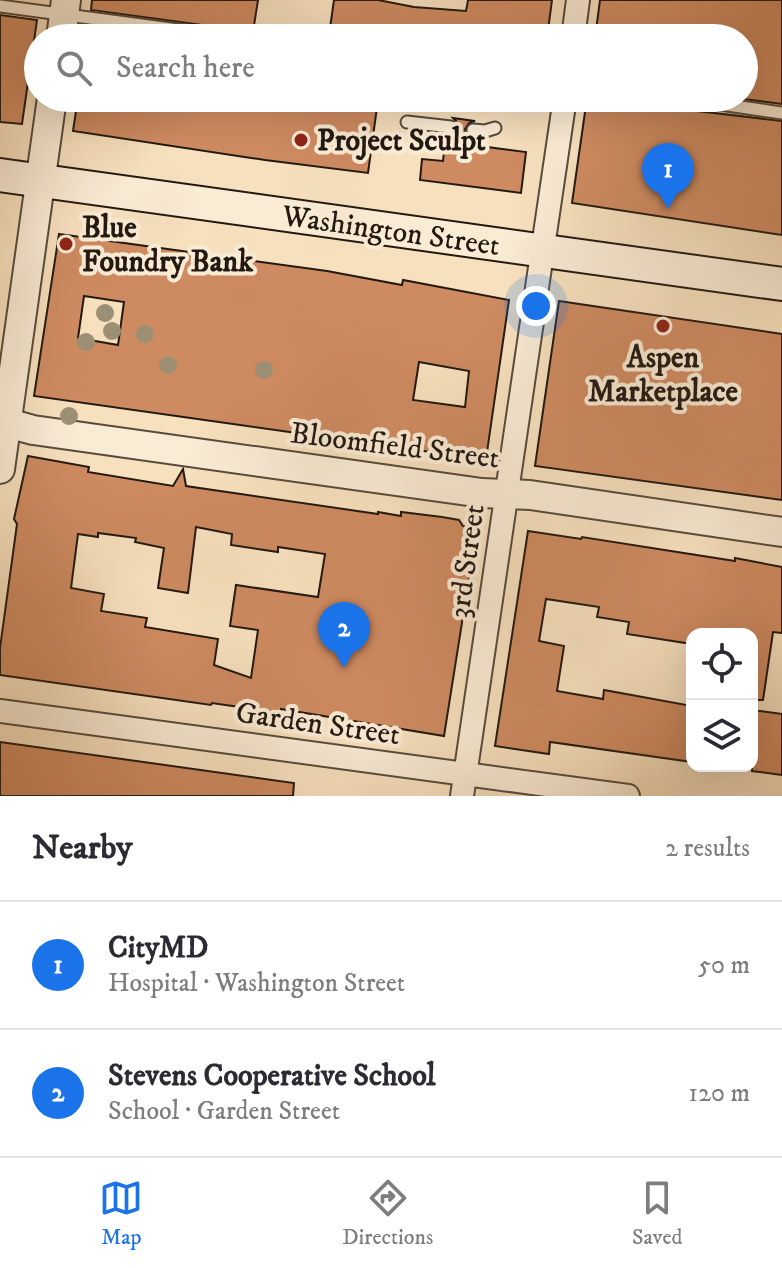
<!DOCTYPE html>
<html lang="en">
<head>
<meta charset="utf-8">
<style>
	body { margin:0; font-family:"IM FELL DW Pica",serif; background:#f7f7f7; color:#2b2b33 }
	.controls { position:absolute; right:24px; bottom:24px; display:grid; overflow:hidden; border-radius:16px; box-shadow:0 8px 32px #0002 }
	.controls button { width:72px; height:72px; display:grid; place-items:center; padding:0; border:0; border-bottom:2px solid #e1e1e2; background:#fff; color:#2b2b33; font:40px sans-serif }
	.you { position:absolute; left:536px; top:306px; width:28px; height:28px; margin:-20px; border:6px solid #fff; border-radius:50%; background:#1a73e8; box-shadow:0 0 0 12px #1a73e833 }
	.badge { display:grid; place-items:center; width:52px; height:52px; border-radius:50%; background:#1a73e8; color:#fff; font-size:26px; font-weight:700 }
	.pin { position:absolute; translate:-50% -66px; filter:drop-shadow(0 2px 4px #0008) }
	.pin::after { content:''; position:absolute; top:42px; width:28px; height:24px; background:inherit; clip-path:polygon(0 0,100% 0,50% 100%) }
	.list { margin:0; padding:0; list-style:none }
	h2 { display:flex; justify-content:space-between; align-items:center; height:104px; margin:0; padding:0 32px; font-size:34px }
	h2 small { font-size:26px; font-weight:400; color:#7c7c81 }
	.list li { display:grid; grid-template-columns:52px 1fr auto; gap:24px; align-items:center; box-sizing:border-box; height:128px; padding:0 32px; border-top:2px solid #e1e1e2 }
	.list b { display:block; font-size:30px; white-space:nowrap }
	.list p { margin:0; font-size:26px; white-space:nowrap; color:#7c7c81 }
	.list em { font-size:26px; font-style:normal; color:#7c7c81 }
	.icon { flex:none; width:44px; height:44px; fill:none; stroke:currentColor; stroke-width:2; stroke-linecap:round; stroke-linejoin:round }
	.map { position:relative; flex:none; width:782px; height:796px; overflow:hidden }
	.search { position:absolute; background:#fff; box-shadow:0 8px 32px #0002; left:24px; right:24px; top:24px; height:88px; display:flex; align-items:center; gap:20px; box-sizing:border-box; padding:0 28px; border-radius:44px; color:#7c7c81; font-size:30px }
	.sheet { height:360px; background:#fff }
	nav { display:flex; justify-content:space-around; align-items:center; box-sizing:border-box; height:112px; border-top:2px solid #e1e1e2; background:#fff; font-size:22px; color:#7c7c81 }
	nav a { display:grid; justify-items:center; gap:4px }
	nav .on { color:#1a73e8 }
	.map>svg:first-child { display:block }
	.building { fill:#ce8a61; stroke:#221911; stroke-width:2; fill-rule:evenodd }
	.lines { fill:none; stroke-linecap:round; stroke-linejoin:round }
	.service-casing { stroke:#574b3c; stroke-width:15 }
	.minor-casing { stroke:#574b3c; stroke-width:26 }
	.tertiary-casing { stroke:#574b3c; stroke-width:32 }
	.secondary-casing { stroke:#221911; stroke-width:36 }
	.service { stroke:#faebd5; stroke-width:11 }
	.minor { stroke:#faebd5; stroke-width:22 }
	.tertiary { stroke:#faebd5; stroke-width:28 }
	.secondary { stroke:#faebd5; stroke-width:32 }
	.tree { fill:#9c8f74 }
	.poi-dot { fill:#8f2418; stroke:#faebd5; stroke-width:3 }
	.labels { text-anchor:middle; stroke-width:8; stroke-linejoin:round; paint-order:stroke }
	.poi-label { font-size:30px; font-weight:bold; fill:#221911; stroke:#faebd5; text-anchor:start }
	.street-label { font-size:30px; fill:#221911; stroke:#faebd5 }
</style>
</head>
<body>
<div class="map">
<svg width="782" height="796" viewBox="0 0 782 796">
	<rect width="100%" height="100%" fill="#f7e0be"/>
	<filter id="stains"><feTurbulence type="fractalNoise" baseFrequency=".0025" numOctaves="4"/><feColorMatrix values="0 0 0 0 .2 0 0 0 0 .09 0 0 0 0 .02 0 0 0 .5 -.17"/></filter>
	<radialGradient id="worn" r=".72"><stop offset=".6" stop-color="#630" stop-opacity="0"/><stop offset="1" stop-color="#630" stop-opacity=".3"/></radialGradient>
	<g class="building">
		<polygon points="92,0 258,0 252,38 246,38 244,32 239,30 91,10"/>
		<polygon points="334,0 378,0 414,7 466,11 468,0 552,0 547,38 345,38 329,35"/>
		<polygon points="600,0 782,0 782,104 744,99 744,38 595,38"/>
		<polygon points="0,15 37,20 22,124 0,122"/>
		<polygon points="88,26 174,38 87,38"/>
		<polygon points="78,98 362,98 378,100 368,173 265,160 73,131"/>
		<polygon points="587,98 782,121 782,235 572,203"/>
		<polygon points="453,118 475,121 469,123 465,129 466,134 472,138 472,145 526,152 521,193 420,180 422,159 443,161 445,142 449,142 450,135 455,134 459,129 458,123"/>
		<path d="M59,234l268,37 75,14 1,-5 106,20 -24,166 -24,-3 -2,-7 -425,-60zM84,296l40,6 -6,43 -40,-7zM419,362l50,9 -4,36 -52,-7z"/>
		<polygon points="559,301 782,334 782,500 535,466"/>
		<path d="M28,456l61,11 -1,5 85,14 10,-17 3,17 192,28v-2l23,4v-4l41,5 17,3 4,6 14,2 -33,208 -163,-27v4l-69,-10 -1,2 -211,-30v-27l17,-124 -3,-5zM196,527l36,7 -1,11 47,7v-5l47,7 -7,43 -82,-12 -6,41 28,4 -7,48 -37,-13 4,-26 -73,-12 2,-9 -46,-7 3,-17 -33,-6 7,-54 20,3v-4l38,5 -1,4 29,6 -6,40 30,5z"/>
		<polygon points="528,531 581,539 582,537 735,561 735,558 782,567 782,633 773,632 763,700 752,700 752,634 692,634 692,644 627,634 629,622 597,617 599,607 546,599 539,641 564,646 557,691 603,699 604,690 692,706 692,762 550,742 549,754 495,746"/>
		<polygon points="752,710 782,714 782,775 752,771"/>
		<polygon points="0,742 294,783 293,796 0,796"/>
	</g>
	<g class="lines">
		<g class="service-casing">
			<g id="service">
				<polyline points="0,6 238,38"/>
				<polyline points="679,98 782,113"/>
				<polyline points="407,122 451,127"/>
				<polyline points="473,130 485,131 495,128"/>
			</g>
		</g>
		<g class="minor-casing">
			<g id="minor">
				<polyline points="573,38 578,0"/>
				<polyline points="0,711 628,796"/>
				<polyline points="462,796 565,98"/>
			</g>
		</g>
		<g class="tertiary-casing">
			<g id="tertiary">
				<polyline points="61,38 66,0"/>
				<polyline points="0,421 33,430 482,493 530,495 782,532"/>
				<polyline points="0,469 52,98"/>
			</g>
		</g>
		<g class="secondary-casing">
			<polyline id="secondary" points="0,175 782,284"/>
		</g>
		<use href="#service" class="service"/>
		<use href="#minor" class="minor"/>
		<use href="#tertiary" class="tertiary"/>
		<use href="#secondary" class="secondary"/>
	</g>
	<g class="tree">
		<circle cx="105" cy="313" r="9"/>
		<circle cx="112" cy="331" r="9"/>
		<circle cx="145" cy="334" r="9"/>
		<circle cx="86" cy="342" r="9"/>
		<circle cx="168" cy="365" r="9"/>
		<circle cx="264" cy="370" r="9"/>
		<circle cx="69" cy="416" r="9"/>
	</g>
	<g class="poi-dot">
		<circle cx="301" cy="140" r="8"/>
		<circle cx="66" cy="244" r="8"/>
		<circle cx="663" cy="326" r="8"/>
	</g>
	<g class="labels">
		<g class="poi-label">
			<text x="317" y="150">Project Sculpt</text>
			<text x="82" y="237">Blue<tspan x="82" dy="34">Foundry Bank</tspan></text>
			<text x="663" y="367" text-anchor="middle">Aspen<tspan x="663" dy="34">Marketplace</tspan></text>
		</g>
		<g class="street-label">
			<text transform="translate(391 230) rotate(8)" y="10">Washington Street</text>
			<text transform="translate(395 445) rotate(7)" y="10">Bloomfield Street</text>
			<text transform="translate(466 561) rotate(-82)" y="10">3rd Street</text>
			<text transform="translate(318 723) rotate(8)" y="10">Garden Street</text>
		</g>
	</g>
	<rect width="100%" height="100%" filter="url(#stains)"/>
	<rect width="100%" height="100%" fill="url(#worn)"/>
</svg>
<div class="controls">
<button><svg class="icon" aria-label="locate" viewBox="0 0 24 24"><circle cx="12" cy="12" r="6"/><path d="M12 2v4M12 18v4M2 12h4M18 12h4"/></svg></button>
<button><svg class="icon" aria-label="layers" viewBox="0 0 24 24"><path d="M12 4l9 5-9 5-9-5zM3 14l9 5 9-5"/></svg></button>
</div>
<div class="you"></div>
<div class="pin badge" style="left:668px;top:209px">1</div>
<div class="pin badge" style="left:344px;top:668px">2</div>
<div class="search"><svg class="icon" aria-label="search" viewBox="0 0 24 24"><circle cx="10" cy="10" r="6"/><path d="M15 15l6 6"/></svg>Search here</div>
</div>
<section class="sheet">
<h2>Nearby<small>2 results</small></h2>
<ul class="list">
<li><span class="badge">1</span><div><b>CityMD</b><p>Hospital · Washington Street</p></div><em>50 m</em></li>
<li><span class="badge">2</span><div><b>Stevens Cooperative School</b><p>School · Garden Street</p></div><em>120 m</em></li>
</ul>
</section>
<nav>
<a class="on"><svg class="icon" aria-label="map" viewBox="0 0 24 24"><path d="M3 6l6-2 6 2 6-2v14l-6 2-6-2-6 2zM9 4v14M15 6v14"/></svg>Map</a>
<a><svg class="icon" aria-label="directions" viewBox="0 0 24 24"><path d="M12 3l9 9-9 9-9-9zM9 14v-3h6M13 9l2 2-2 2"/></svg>Directions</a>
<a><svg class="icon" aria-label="saved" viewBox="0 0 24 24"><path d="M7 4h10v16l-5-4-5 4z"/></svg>Saved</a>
</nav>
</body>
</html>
